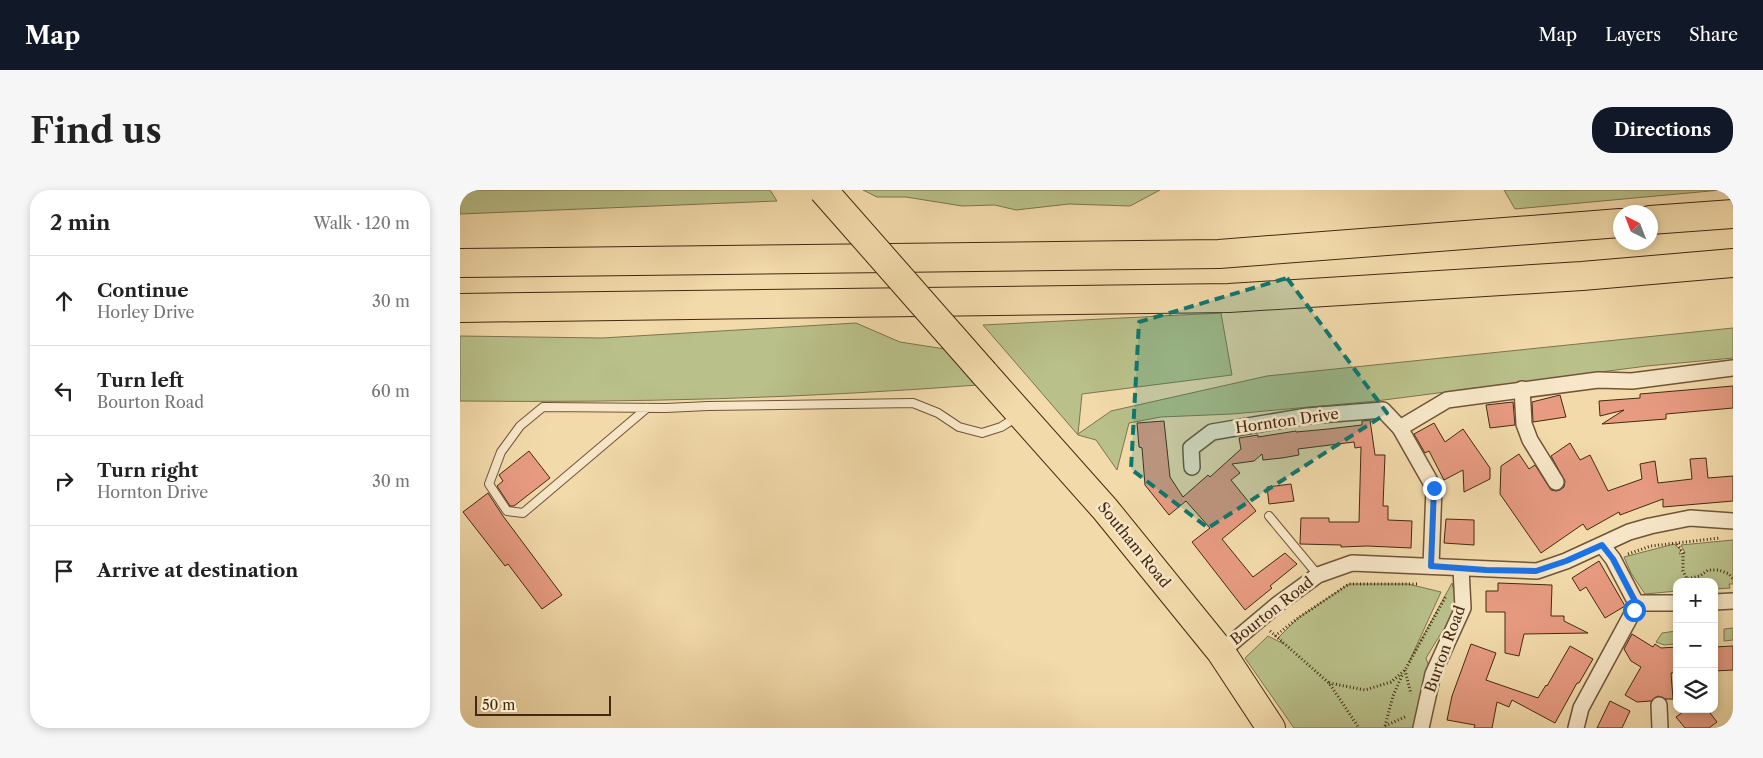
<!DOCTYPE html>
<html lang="en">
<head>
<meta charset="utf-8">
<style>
	body { margin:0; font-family:"Libre Caslon Text",serif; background:#f6f6f6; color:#222 }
	.controls { position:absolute; right:15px; bottom:15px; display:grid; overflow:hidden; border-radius:10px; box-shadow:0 2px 8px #0003 }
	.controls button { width:45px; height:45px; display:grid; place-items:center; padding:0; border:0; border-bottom:1px solid #e0e0e0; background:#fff; color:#222; font:25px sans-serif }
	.compass { position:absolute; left:1153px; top:15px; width:45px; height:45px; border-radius:50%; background:#fff; box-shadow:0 2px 8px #0003; rotate:318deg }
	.scale { position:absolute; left:15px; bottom:12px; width:136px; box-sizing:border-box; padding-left:5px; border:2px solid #442912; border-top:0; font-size:14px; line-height:18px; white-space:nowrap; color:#442912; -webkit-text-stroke:4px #f7e7c8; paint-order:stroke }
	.stop { position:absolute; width:15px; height:15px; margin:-11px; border:4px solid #1a73e8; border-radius:50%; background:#fff }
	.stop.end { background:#1a73e8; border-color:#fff; box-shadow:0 1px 5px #0008 }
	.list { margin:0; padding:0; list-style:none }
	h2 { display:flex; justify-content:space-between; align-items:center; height:65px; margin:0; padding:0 20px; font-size:21px }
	h2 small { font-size:16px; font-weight:400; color:#767676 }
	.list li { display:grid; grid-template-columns:32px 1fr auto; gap:15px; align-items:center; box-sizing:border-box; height:90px; padding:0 20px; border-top:1px solid #e0e0e0 }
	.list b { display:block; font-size:19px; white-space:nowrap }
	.list p { margin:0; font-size:16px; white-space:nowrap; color:#767676 }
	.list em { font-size:16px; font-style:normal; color:#767676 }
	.icon { flex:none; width:28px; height:28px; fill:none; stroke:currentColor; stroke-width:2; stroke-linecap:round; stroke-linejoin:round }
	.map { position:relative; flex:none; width:1273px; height:538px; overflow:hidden; border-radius:20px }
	header { display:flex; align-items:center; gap:30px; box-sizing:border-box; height:70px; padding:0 25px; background:#111827; color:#fff }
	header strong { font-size:24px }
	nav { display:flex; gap:28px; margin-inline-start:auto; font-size:18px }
	.intro { display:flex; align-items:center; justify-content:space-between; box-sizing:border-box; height:120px; padding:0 30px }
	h1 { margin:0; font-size:35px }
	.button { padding:12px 22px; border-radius:20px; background:#111827; color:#fff; font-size:18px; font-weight:700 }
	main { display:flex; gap:30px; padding:0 30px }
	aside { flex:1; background:#fff; border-radius:20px; box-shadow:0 2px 8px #0003 }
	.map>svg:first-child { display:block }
	.green { fill:#b9c089; stroke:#7e744e }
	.building { fill:#e79b81; stroke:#442912 }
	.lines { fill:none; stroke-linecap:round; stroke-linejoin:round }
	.lane-casing { stroke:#705538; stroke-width:10 }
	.street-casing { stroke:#705538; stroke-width:18 }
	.highway-casing { stroke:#442912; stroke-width:30 }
	.path { stroke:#442912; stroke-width:3; stroke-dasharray:1 2.5; stroke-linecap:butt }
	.lane { stroke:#f7e7c8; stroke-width:8 }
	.street { stroke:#f7e7c8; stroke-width:15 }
	.highway { stroke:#f2daaa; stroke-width:28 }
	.highway-bridge-casing { stroke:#442912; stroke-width:30; stroke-linecap:butt }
	.highway-bridge { stroke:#f2daaa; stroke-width:28 }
	.route { stroke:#1a73e8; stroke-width:6 }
	.marked { fill:#0f766e; fill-opacity:0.2; stroke:#0f766e; stroke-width:4; stroke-dasharray:10 6; stroke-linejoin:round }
	.labels { text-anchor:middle; stroke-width:5; stroke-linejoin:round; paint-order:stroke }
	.street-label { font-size:15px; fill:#442912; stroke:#f7e7c8 }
</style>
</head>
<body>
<header>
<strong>Map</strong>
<nav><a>Map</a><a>Layers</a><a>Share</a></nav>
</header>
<div class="intro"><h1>Find us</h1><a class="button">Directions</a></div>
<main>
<aside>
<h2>2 min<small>Walk · 120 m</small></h2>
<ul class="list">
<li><svg class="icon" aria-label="ahead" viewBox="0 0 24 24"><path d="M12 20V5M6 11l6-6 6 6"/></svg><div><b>Continue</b><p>Horley Drive</p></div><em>30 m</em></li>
<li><svg class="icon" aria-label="left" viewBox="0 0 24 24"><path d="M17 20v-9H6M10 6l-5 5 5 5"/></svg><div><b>Turn left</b><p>Bourton Road</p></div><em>60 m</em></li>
<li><svg class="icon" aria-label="right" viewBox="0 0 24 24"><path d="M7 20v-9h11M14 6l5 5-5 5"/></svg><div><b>Turn right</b><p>Hornton Drive</p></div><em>30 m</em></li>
<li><svg class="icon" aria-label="arrive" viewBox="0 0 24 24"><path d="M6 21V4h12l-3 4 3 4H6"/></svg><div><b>Arrive at destination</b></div></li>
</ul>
</aside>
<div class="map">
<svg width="1273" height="538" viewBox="0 0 1273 538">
	<rect width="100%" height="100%" fill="#f2daaa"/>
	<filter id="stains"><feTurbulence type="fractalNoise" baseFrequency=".004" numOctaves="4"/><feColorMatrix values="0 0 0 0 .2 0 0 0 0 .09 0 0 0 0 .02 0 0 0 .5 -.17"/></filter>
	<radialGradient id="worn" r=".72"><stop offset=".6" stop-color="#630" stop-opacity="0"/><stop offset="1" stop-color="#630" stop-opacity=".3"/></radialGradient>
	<g class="green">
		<polygon points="0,0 310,0 317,11 0,24"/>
		<polygon points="403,0 700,0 670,16 609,14 556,20 535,15 502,16 446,7 417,7"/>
		<polygon points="1044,0 1261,0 1055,19"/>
		<polygon points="761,123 772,185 622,204 618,244 651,221 807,186 1273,138 1273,168 1187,176 916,211 772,224 701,227 669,233 657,280 636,250 618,245 523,135"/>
		<path d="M396,133l44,19 45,7 33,36c-172,13 -345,18 -518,16v-65l142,2z"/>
		<polygon points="1273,350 1273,394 1269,394 1270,398 1254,399 1254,392 1217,392 1217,401 1185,404 1171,383 1164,367 1214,354 1221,360 1219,364 1225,363 1221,355"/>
		<polygon points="992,393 997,414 990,438 983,440 966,468 969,477 958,538 834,538 785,468 808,446 824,454 818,448 838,428 889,394 948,394 981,402 949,472"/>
		<polygon points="1273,438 1273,450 1264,451 1264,439"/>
		<polygon points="1216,441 1216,454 1204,455 1196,452 1202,443"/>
	</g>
	<g class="building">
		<polygon points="1273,196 1273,218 1206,224 1206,229 1142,234 1164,220 1140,226 1139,211 1180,208 1180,204"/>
		<polygon points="1100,205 1106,227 1073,232 1072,212"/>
		<polygon points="1053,212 1055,235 1030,238 1026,215"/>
		<polygon points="910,230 915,265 925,265 923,316 928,316 928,330 952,331 951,358 907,356 881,357 881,355 840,354 841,328 869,328 869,332 899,332 901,257 895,258 894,252 838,259 839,265 822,268 803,270 802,264 794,271 772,274 780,283 771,290 796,321 762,349 793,387 825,363 837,374 810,396 812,398 785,420 732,352 750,338 726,311 709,325 685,295 682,258 679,257 677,233 704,231 710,287 723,307 748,285 750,287 781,259 779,248 798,245 798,247 836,241 836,242 868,239 902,235 902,231"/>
		<polygon points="974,233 985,252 1003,239 1030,278 1030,289 1004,302 1003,280 984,290 969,261 965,263 954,244"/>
		<polygon points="1110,253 1120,270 1130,265 1148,301 1182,289 1180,274 1195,271 1198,293 1232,289 1230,269 1246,268 1248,288 1273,286 1273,311 1203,317 1203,309 1160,325 1159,322 1127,340 1123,334 1081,363 1040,304 1041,276 1059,264 1069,279 1075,275 1091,300 1096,301 1100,300 1104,297 1105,291 1091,266"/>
		<polygon points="69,261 90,288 54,316 50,316 37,296 43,291 39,285"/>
		<polygon points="831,294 834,311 809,314 807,297"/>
		<polygon points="28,303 43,326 102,405 82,419 48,374 45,376 3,322"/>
		<polygon points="986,329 1014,330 1014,355 984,353"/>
		<polygon points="1139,371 1165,416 1145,428 1126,397 1120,401 1112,388"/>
		<polygon points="1038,393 1092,395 1091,426 1104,426 1104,431 1128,443 1064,444 1059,466 1045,463 1045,422 1026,422 1026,401 1038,401"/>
		<polygon points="1172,444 1193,457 1195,454 1201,458 1217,457 1217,482 1211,483 1213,509 1206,509 1198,506 1191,511 1177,512 1165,505 1181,477 1171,471 1164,459"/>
		<polygon points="1011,454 1036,463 1026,490 1078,508 1086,495 1087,496 1110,456 1133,469 1119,493 1117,493 1095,533 1052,510 1049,517 1037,512 1032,538 1014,538 1015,535 987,530 992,506"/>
		<polygon points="1273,456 1273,480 1254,481 1254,457"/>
		<polygon points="1150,511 1170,521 1162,538 1137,538"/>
		<polygon points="1227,519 1247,519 1257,532 1249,538 1225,538 1216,527"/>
	</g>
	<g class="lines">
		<g class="lane-casing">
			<g id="lane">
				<polyline points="187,218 63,323 47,321 29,294 41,262 60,236 83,217 206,218 248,216 453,213 478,223 499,237 522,243 541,237 557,227"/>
				<polyline points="809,326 858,385"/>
			</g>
		</g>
		<g class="street-casing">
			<g id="street">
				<polyline points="1062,199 1064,234 1070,250 1096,292"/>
				<polyline points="732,277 731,258 752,242 847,226 923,220 940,238"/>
				<polyline points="971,376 974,298 940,238 987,210 1138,190 1172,191 1273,178"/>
				<polyline points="1254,412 1273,411"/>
				<polyline points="1176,413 1217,413"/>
				<polyline points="761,462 818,414 858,385 892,373 1077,381 1106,371 1169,342 1190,336 1230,328 1273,331"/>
				<polyline points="1199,515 1200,538"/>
				<polyline points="961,538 973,484 1003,418 1001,378"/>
				<polyline points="1116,538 1121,518 1174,420 1176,413 1153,369 1142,355"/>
			</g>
		</g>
		<g class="highway-casing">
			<g id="highway">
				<polyline points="1190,30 1273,24"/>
				<polyline points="0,73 759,64 1160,33"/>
				<polyline points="0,118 769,108 1122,86 1273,73"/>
				<polyline points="524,183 645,319 761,462 811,538"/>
			</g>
		</g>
		<g class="path">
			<polyline points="1217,354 1223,363 1223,381 1227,389 1240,386 1248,380 1259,380 1269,384 1273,389"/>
			<polyline points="1168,364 1191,356 1260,348"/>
			<polyline points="810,441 869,493 899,538"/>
			<polyline points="815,446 838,428 889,394 957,394"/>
			<polyline points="945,480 951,504"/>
			<polyline points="869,493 905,500 931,492 945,480 986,406"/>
			<polyline points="925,536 947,526"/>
			<polyline points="925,536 933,506 943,483"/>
		</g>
		<use href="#lane" class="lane"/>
		<use href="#street" class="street"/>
		<use href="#highway" class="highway"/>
		<g class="highway-bridge-casing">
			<polyline id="highway-bridge" points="363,0 524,183"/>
		</g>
		<use href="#highway-bridge" class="highway-bridge"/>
	</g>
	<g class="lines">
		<polyline class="route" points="974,298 971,376 1026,380 1076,381 1106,371 1142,355 1153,369 1176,413 1174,420"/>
	</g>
	<path class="marked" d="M827,88l100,135 -179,115 -77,-59 8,-147z"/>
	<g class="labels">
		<g class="street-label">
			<text transform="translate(827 231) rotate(-8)" y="5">Hornton Drive</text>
			<text transform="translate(674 355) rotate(51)" y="5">Southam Road</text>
			<text transform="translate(812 421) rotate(-38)" y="5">Bourton Road</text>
			<text transform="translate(985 459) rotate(-70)" y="5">Burton Road</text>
		</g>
	</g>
	<rect width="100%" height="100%" filter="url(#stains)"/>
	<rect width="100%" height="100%" fill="url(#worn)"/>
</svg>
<div class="controls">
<button>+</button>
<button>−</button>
<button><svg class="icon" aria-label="layers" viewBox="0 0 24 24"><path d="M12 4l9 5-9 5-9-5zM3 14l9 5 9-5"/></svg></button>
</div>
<svg class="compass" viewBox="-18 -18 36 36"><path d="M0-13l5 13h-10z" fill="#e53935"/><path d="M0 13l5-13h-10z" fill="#767676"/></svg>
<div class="scale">50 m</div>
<div class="stop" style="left:1174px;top:420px"></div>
<div class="stop end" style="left:974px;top:298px"></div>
</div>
</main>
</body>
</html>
